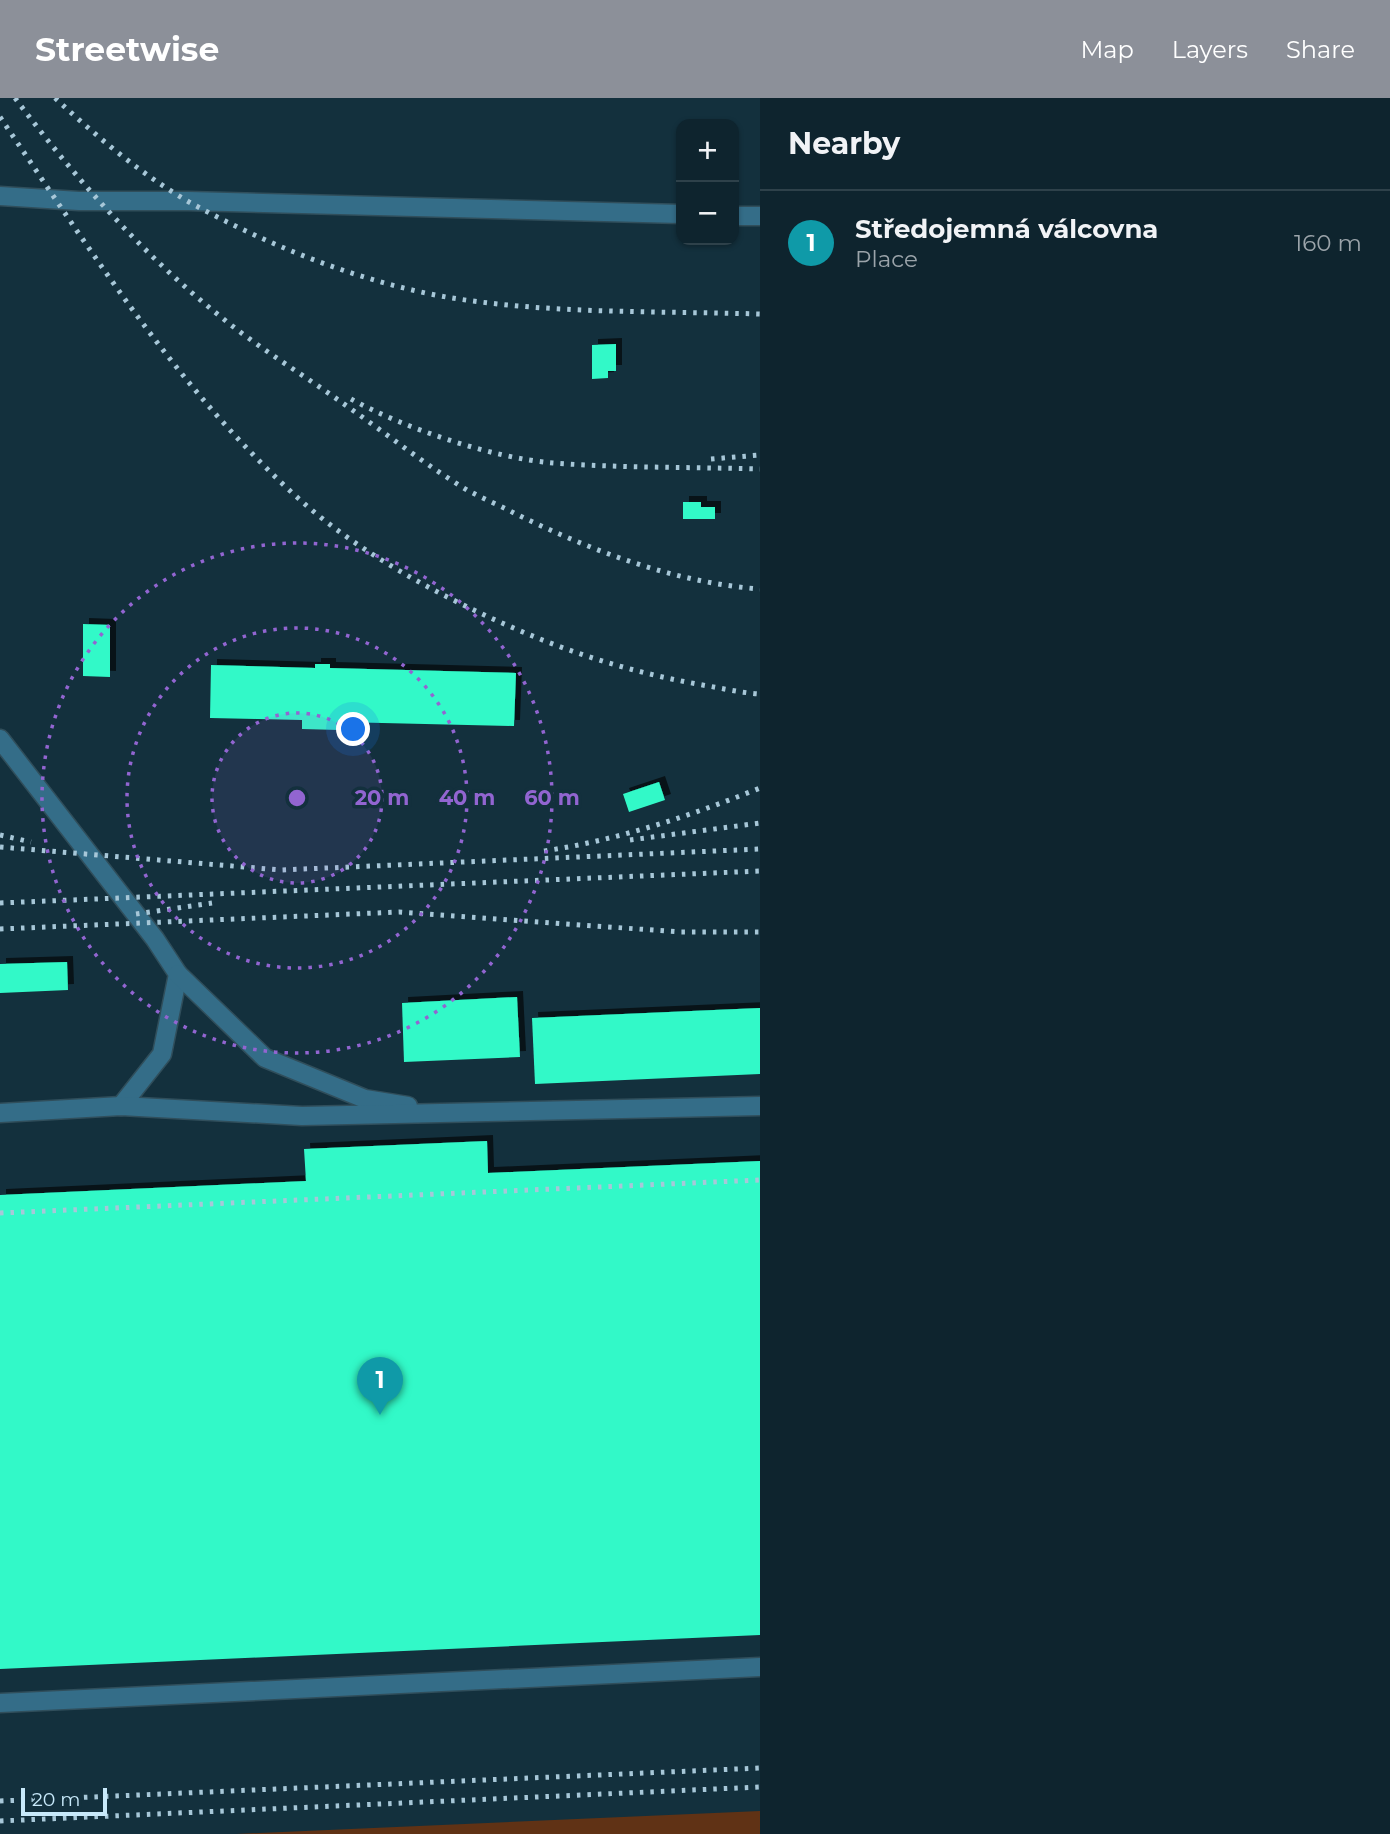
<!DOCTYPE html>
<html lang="en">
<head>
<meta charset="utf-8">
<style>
	body { margin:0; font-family:Montserrat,sans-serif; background:#172c36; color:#f1f3f6 }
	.controls { position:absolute; right:21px; top:21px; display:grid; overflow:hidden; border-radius:14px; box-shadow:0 2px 5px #0004 }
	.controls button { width:63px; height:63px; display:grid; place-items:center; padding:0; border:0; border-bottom:2px solid #2e414a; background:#0e242e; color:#f1f3f6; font:35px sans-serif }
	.scale { position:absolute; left:21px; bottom:18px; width:86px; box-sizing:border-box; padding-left:7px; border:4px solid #c8e9fa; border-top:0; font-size:19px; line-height:24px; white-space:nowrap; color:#c8e9fa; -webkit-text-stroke:5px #13303d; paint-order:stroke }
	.you { position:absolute; left:354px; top:632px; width:24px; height:24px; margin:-18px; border:5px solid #fff; border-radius:50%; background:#1a73e8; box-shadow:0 0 0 10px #1a73e833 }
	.badge { display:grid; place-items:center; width:46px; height:46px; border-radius:50%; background:#8c9099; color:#fff; font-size:23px; font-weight:700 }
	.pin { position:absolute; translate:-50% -58px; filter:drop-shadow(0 2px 4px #0008) }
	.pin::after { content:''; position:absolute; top:37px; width:24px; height:21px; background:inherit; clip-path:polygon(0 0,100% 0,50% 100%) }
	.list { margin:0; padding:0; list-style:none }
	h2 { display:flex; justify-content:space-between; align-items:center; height:91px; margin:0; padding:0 28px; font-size:30px }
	h2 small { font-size:23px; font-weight:400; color:#9ba4aa }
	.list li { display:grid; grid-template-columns:46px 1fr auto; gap:21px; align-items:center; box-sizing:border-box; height:105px; padding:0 28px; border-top:2px solid #2e414a }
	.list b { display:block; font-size:26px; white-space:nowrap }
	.list p { margin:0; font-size:23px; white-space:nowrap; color:#9ba4aa }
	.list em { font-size:23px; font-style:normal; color:#9ba4aa }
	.map { position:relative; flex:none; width:760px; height:1736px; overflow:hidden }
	header { display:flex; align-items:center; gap:42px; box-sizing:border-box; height:98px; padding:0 35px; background:#8c9099; color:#fff }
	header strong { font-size:33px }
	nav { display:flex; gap:38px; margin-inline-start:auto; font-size:24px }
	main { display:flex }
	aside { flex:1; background:#0e242e }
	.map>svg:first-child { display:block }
	.green { fill:#603215 }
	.building { fill:#32f9c8; filter:url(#shadow) }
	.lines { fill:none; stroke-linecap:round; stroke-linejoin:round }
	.minor-casing { stroke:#304e5b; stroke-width:21 }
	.minor { stroke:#346d88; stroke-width:18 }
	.rail { stroke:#a7c7d8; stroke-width:5; stroke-dasharray:3.5 7; stroke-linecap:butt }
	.ring { fill:none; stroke:#9265d1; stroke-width:3.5; stroke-dasharray:3.5 7 }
	.centre { fill:#9265d1; stroke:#13303d; stroke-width:3.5 }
	.ring-label { font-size:21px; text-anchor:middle; font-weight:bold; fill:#9265d1; stroke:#13303d; stroke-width:7; stroke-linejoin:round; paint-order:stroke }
</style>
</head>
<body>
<header>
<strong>Streetwise</strong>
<nav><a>Map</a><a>Layers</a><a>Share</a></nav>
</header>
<main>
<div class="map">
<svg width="760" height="1736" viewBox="0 0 760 1736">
	<defs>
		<filter id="shadow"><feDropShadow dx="6" dy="-6" stdDeviation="0" flood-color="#0009"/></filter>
	</defs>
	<rect width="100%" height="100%" fill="#13303d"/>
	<polygon class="green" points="760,1713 760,1736 236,1736"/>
	<g class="building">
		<polygon points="616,246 616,273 608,273 608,280 592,281 592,247"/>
		<polygon points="683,404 701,404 701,409 715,409 715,421 683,421"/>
		<polygon points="83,526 110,527 110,579 83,578"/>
		<polygon points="315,566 330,566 330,570 516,575 514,628 340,624 339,632 302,631 302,622 210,620 211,567 315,570"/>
		<polygon points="659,684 665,702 629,714 623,696"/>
		<polygon points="67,864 68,892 0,895 0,866"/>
		<polygon points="517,899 520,959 404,964 402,905"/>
		<polygon points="760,910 760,976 535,986 532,920"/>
		<polygon points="487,1043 488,1075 760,1063 760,1537 0,1571 0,1097 306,1083 304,1051"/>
	</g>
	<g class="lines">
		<g class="minor-casing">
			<g id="minor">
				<polyline points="0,98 79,103 188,103 681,116"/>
				<polyline points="734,118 760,118"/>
				<polyline points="0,641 155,841 178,876 162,956 121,1008"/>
				<polyline points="178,876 265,960 365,1001 408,1008"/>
				<polyline points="0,1015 121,1008 302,1018 760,1008"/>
				<polyline points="0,1605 760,1569"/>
			</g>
		</g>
		<use href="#minor" class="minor"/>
		<g class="rail">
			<path d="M15,0c60,80 127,156 206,219 38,31 81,57 120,85 42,29 83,62 126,88 15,8 32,15 47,23 76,37 161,70 246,76"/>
			<path d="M55,0c41,38 86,76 134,104 80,44 173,81 263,96 101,16 206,13 308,16"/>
			<path d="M0,19c91,134 178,273 299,382 67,60 159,107 241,140 55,22 110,37 168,47 17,3 35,7 52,8"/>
			<path d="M351,301c53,29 141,59 202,64 68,5 138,4 207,6"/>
			<polyline points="711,361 760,357"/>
			<polyline points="0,737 31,744"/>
			<polyline points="630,742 760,725"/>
			<polyline points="0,749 281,772 760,751"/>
			<path d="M544,753c74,-11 146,-35 216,-63"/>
			<polyline points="0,805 760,773"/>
			<polyline points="136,816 212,805"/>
			<polyline points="0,831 399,814 680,834 760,834"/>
			<polyline points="0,1115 760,1082"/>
			<polyline points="0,1703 760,1670"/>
			<polyline points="0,1723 760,1689"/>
		</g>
	</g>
	<circle cx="297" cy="700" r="85" fill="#9265d1" fill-opacity=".12"/>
	<g class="ring">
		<circle cx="297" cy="700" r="85"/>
		<circle cx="297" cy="700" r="170"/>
		<circle cx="297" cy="700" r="255"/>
	</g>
	<circle cx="297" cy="700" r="10" class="centre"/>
	<g class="ring-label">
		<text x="382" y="707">20 m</text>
		<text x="467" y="707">40 m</text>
		<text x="552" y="707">60 m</text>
	</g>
</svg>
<div class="controls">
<button>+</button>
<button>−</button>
</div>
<div class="scale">20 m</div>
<div class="you"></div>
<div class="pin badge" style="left:380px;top:1317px;background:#0f9aa8">1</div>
</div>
<aside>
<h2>Nearby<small></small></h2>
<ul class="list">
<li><span class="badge" style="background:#0f9aa8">1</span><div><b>Středojemná válcovna</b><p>Place</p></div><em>160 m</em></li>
</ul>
</aside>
</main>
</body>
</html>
